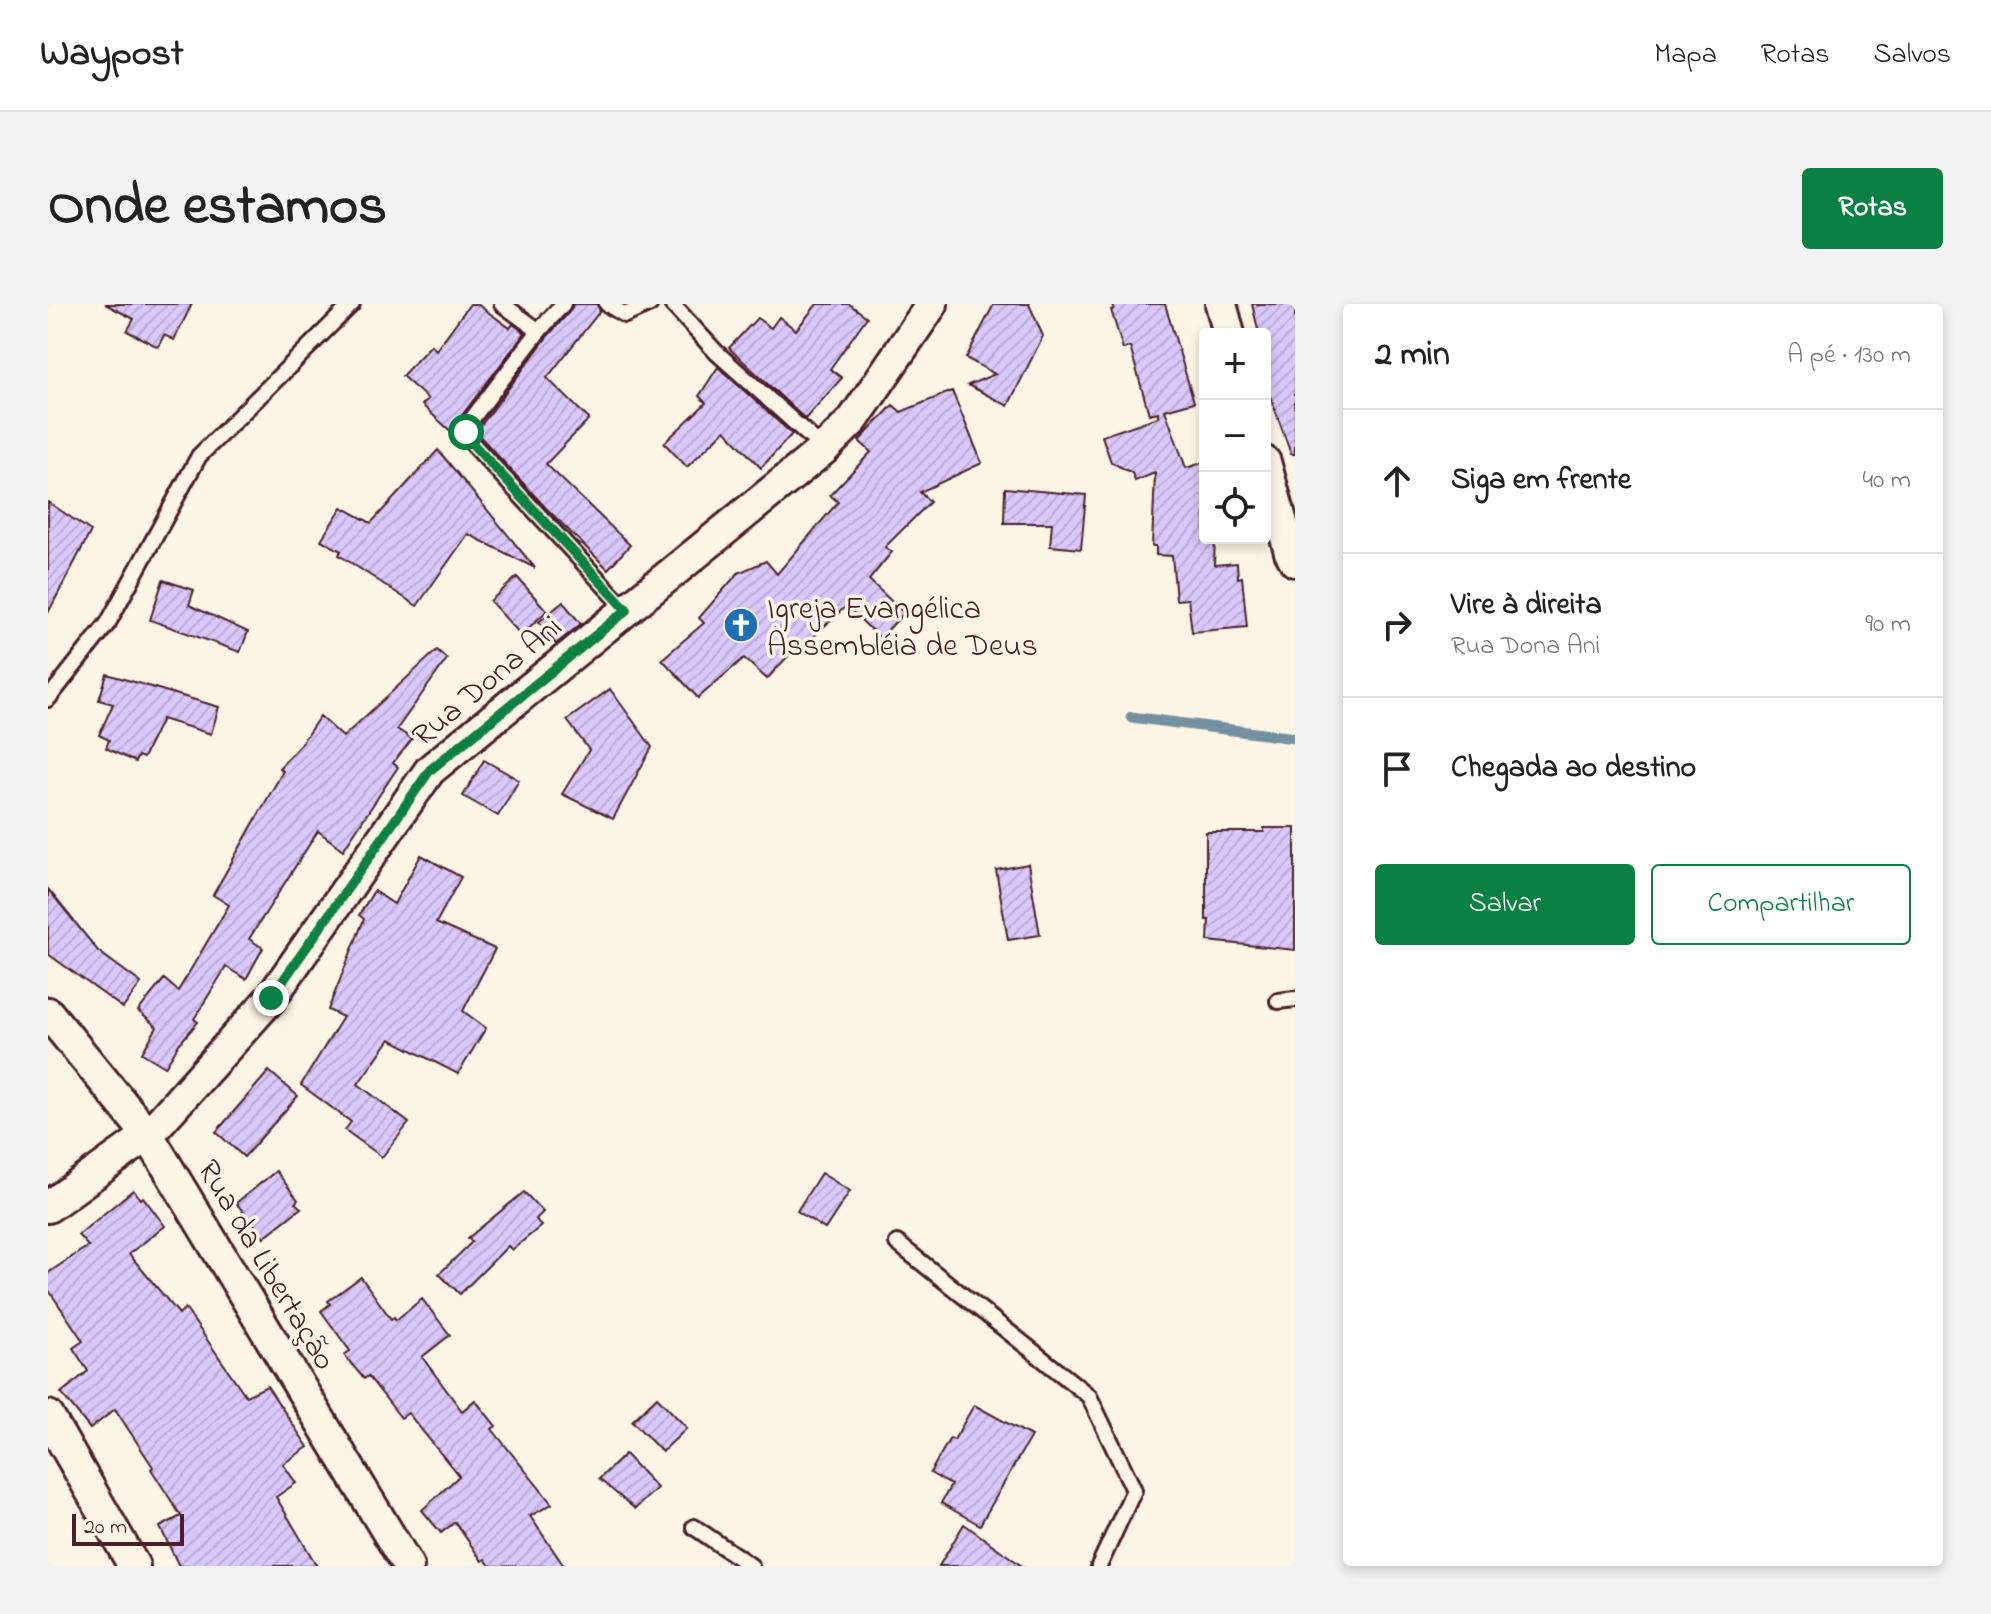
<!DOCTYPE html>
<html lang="pt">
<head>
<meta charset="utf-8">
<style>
	body { margin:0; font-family:"Indie Flower",sans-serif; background:#f2f2f2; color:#222 }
	.controls { position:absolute; right:24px; top:24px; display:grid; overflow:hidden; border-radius:8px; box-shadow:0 4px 12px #0003 }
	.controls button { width:72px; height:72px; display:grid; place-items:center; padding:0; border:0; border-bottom:2px solid #e0e0e0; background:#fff; color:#222; font:40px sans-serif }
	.scale { position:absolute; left:24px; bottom:20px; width:112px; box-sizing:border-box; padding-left:8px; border:4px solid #4a1f2b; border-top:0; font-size:22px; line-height:28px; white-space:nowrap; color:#4a1f2b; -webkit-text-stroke:6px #fcf5e5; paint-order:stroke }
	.stop { position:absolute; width:24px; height:24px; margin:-18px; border:6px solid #0b8043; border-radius:50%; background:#fff }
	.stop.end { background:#0b8043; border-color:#fff; box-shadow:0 2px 8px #0008 }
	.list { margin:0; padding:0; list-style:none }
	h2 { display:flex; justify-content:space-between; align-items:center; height:104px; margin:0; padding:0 32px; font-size:34px }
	h2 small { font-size:26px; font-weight:400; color:#767676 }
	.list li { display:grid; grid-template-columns:52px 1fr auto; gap:24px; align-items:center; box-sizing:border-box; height:144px; padding:0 32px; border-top:2px solid #e0e0e0 }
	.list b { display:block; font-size:30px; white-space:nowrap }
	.list p { margin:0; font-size:26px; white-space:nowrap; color:#767676 }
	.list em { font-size:26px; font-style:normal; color:#767676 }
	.actions { display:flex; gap:16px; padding:24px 32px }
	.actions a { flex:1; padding:18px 0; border:2px solid #0b8043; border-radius:8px; text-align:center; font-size:28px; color:#0b8043 }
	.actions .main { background:#0b8043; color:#fff }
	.icon { flex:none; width:44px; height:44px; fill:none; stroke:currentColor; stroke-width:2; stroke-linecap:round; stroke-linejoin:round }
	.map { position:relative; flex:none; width:1247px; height:1262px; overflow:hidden; border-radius:8px }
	header { display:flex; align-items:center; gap:48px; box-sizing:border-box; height:112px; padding:0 40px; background:#fff; border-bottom:2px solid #e0e0e0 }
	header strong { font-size:38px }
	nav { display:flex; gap:44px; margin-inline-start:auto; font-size:28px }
	.intro { display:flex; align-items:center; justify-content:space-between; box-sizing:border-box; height:192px; padding:0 48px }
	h1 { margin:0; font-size:56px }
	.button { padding:20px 36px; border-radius:8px; background:#0b8043; color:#fff; font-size:28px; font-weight:700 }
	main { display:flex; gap:48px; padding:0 48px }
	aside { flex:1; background:#fff; border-radius:8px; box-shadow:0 4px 12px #0003 }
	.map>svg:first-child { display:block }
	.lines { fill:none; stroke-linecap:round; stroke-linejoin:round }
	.stream { stroke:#7490a2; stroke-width:11 }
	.building { fill:url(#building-hatch); stroke:#4a1f2b; stroke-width:2 }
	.service-casing { stroke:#4a1f2b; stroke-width:20 }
	.minor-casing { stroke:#4a1f2b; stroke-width:36 }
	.service { stroke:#fcf5e5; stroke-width:14 }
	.minor { stroke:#fcf5e5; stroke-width:30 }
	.route { stroke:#0b8043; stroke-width:10 }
	.labels { text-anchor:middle; stroke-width:7; stroke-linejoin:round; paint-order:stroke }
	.poi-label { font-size:32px; fill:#4a1f2b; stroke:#fcf5e5; text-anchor:start }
	.street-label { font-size:32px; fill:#4a1f2b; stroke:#fcf5e5 }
</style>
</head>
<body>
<header>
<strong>Waypost</strong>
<nav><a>Mapa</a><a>Rotas</a><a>Salvos</a></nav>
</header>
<div class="intro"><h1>Onde estamos</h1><a class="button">Rotas</a></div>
<main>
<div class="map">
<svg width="1247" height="1262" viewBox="0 0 1247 1262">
	<defs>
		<pattern id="building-hatch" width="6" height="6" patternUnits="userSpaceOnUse" patternTransform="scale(2)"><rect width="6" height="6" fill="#d9c8fa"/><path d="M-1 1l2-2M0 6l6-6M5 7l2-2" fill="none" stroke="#bcabd6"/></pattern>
	</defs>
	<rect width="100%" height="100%" fill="#fcf5e5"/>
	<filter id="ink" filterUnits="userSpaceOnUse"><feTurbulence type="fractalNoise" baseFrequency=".0125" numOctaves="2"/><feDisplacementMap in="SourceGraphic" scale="16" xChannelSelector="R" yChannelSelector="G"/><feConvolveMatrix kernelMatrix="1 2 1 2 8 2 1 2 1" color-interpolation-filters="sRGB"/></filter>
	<g filter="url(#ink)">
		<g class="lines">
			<polyline class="stream" points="1083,413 1247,434"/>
		</g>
		<g class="building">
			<polygon points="57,0 144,0 126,36 116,31 110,43 79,27 86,15"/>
			<polygon points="422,0 429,0 462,24 465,20 477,29 412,114 409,133 374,101 380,95 354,72 383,41 388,46"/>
			<polygon points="525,0 549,0 552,7 499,74 541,115 498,160 582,241 560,265 498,204 428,128 499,33 522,7"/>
			<polygon points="769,0 801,0 819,13 782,65 794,74 757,115 681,44 709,14 723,24 731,13 748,26"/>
			<polygon points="946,0 981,0 995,32 960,102 920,81 947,70 918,54"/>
			<polygon points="1065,0 1117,0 1146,98 1117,106 1138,164 1157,158 1157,234 1167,234 1166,261 1189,259 1190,274 1194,273 1199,323 1144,328 1140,295 1128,296 1124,252 1108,251 1108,242 1104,242 1107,169 1087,177 1084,169 1063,158 1054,132 1110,113 1110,108 1101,110 1082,43 1075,45 1063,6 1066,5"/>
			<polygon points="1204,0 1247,0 1247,150 1243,150 1217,78 1217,30 1211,30"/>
			<polygon points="670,63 744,130 713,164 677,126 639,163 616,139 658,99 651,92"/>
			<polygon points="904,87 934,159 872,188 882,198 837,243 844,248 821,276 856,309 832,334 798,302 754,343 751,340 719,375 696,354 650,394 614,355 656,319 651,314 690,269 718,257 729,270 790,198 782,191 823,148 811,137 845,101 853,108"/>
			<polygon points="390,146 487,264 420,230 369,302 291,251 293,247 273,236 294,203 323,219"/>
			<polygon points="957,184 1038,191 1033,245 1002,242 1004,219 956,219"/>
			<polygon points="0,198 43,227 0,309"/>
			<polygon points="469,273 499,307 473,331 442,297"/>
			<polygon points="115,276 146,286 141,301 200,328 192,348 102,316"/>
			<polygon points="515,298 533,320 508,340 491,318"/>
			<polygon points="389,346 399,355 349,425 364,435 345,459 350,463 295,546 270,527 201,635 215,644 198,675 178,663 146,715 150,718 131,740 117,763 94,749 109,723 90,707 116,675 130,687 181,601 165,591 235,467 231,464 252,441 272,412 295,433"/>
			<polygon points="59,370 171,403 163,430 114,415 95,454 90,452 87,458 58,444 61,436 51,431 65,400 51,396"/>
			<polygon points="562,385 604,443 565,515 514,490 541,446 519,416"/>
			<polygon points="436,456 471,476 450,512 415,492"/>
			<polygon points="1216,524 1247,524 1247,646 1160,637 1161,616 1158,616 1158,528 1216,528"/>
			<polygon points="373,551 413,573 388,619 447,645 415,707 438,724 410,770 342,735 310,780 361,819 334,853 297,826 303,818 253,781 295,713 280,706 316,615 311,611 326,587 346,600"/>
			<polygon points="980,560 992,631 960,636 948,566"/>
			<polygon points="0,585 50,647 93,679 75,704 0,650"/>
			<polygon points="221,767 250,792 196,853 168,828"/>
			<polygon points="228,867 250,896 247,899 253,904 216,933 188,899"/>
			<polygon points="773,869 802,887 777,925 749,907"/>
			<polygon points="85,886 93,895 95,893 117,922 81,950 131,1010 137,1004 198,1092 219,1082 260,1143 235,1160 248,1179 228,1193 269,1262 131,1262 112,1223 133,1212 103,1165 105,1163 67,1105 42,1125 13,1089 40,1067 25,1044 35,1037 0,985 0,969 40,942 30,931"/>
			<polygon points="476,888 495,908 488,915 493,922 464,946 460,942 412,990 391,970 424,938 420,934"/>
			<polygon points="313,973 343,1015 346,1013 348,1016 374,995 402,1031 374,1053 414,1107 427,1096 448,1122 444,1125 504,1200 482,1212 516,1262 442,1262 437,1255 434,1257 407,1218 393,1229 374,1206 411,1172 360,1109 353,1114 320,1072 316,1075 296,1051 302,1047 273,1007 282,1000 280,997"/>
			<polygon points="609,1093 639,1124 614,1148 584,1117"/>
			<polygon points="926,1101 983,1132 932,1221 893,1199 903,1181 882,1169 902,1134 906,1136"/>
			<polygon points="577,1150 609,1184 587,1205 551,1175"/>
			<polygon points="916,1220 974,1262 891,1262"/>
		</g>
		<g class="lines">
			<g class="service-casing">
				<g id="service">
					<polyline points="454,0 491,27"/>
					<polyline points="515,0 491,27 420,120 418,128 420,135 579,306"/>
					<polyline points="559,0 577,11 602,0"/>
					<polyline points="624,0 668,48 776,145"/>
					<polyline points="0,395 60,319 151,152 304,0"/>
					<polyline points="1230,697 1247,695"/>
					<polyline points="849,939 1041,1092 1086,1186 1051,1262"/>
					<polyline points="646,1223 703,1262"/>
				</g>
			</g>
			<g class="minor-casing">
				<g id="minor">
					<polyline points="1173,0 1181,30"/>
					<polyline points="1217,158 1242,248 1247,257"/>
					<polyline points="0,709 100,831 360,1262"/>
					<polyline points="0,903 100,831 223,694 382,466 776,145 805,116 884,0"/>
					<polyline points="0,1112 86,1262"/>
				</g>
			</g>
			<use href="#service" class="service"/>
			<use href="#minor" class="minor"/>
		</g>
	</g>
	<g class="lines" filter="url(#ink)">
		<polyline class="route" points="223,694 382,466 579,306 420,135 418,128"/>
	</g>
	<defs>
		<g id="church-disc" transform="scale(1.8)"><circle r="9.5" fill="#1f6fb2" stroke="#fcf5e5"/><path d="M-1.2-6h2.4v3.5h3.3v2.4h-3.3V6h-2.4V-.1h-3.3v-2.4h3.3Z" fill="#fff"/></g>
	</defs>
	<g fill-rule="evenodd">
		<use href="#church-disc" x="693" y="321"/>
	</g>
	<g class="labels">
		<g class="poi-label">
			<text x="719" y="314">Igreja Evangélica<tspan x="719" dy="37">Assembléia de Deus</tspan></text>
		</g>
		<g class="street-label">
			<text transform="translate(438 376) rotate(-40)" y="11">Rua Dona Ani</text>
			<text transform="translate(220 960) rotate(59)" y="11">Rua da Libertação</text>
		</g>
	</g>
</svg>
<div class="controls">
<button>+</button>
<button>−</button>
<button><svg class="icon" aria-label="locate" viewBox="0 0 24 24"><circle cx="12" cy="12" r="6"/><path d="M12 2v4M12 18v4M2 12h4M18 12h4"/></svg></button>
</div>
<div class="scale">20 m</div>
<div class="stop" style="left:418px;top:128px"></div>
<div class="stop end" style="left:223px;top:694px"></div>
</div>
<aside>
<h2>2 min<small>A pé · 130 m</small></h2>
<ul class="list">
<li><svg class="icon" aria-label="ahead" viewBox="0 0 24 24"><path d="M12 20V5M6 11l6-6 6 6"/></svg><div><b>Siga em frente</b></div><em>40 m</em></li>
<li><svg class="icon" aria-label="right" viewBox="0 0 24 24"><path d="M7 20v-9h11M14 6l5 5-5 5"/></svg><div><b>Vire à direita</b><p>Rua Dona Ani</p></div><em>90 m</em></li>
<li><svg class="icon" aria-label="arrive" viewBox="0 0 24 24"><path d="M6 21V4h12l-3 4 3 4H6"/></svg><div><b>Chegada ao destino</b></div></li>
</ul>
<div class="actions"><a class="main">Salvar</a><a>Compartilhar</a></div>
</aside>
</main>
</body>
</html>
